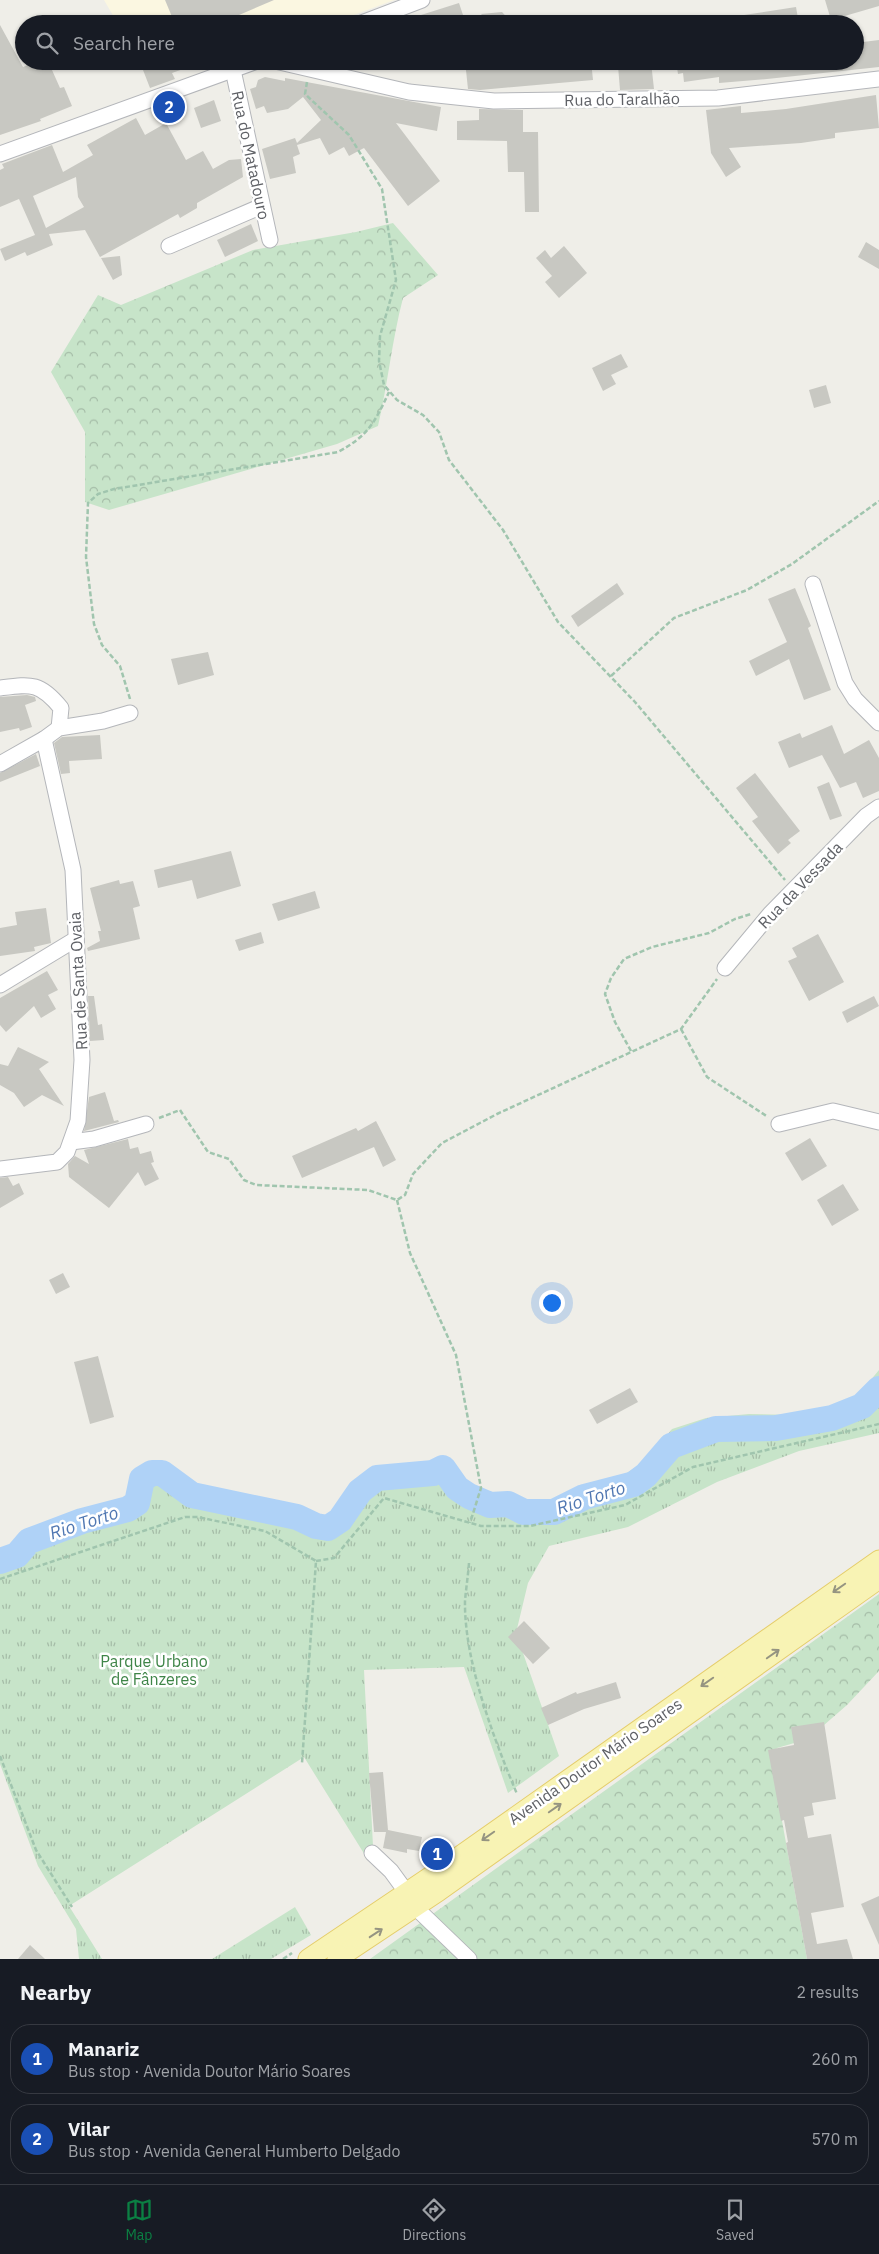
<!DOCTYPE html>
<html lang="en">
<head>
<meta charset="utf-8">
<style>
	body { margin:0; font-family:"IBM Plex Sans",sans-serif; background:#242831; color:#f1f3f6 }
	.you { position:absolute; left:551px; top:1302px; width:18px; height:18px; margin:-12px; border:4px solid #fff; border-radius:50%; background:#1a73e8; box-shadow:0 0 0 8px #1a73e833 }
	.badge { display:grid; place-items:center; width:32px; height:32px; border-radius:50%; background:#0b8043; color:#fff; font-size:16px; font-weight:700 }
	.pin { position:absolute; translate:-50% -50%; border:2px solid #fff; box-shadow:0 1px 5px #0006 }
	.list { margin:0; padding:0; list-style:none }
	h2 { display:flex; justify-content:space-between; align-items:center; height:65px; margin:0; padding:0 20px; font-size:21px }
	h2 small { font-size:16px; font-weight:400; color:#9ea1a6 }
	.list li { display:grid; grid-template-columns:32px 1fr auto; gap:15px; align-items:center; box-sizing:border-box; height:70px; margin:0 10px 10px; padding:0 10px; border:1px solid #363941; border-radius:20px }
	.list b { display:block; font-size:19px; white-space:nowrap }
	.list p { margin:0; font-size:16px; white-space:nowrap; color:#9ea1a6 }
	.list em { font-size:16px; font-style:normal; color:#9ea1a6 }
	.icon { flex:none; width:28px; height:28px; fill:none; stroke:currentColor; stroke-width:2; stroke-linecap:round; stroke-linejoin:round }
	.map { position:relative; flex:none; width:879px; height:1959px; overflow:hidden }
	.search { position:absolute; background:#171b24; box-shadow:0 1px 4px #0004; left:15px; right:15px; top:15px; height:55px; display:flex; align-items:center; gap:12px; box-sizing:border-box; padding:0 18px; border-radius:28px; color:#9ea1a6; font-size:19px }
	.sheet { height:225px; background:#171b24 }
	nav { display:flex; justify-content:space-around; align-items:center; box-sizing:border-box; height:70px; border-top:1px solid #363941; background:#171b24; font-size:14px; color:#9ea1a6 }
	nav a { display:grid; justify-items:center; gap:2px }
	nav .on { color:#0b8043 }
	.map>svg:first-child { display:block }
	.commercial { fill:#fbf7e1 }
	.grass { fill:url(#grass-tufts) }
	.forest { fill:url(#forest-crowns) }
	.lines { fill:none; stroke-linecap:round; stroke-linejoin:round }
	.river { stroke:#afd2f7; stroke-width:26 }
	.building { fill:#c8c8c2; fill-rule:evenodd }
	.minor-casing { stroke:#b4b6ba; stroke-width:17 }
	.major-casing { stroke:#e5cd6b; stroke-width:21 }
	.path { stroke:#a0c5ae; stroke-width:2.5; stroke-dasharray:5 2.5; stroke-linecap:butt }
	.minor { stroke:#fff; stroke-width:15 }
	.major { stroke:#f8f3b4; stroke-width:19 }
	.oneway { stroke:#959481 }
	.labels { text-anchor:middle; stroke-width:5; stroke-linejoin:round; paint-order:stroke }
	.street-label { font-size:16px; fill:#5f6166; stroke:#fff }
	.park-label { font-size:16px; fill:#3f8548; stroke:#fff }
	.water-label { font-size:18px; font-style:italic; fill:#5077b2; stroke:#fff }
</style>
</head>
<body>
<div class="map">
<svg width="879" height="1959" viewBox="0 0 879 1959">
	<defs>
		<pattern id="grass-tufts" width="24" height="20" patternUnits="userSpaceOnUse" patternTransform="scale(1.25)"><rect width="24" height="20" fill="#c7e4c9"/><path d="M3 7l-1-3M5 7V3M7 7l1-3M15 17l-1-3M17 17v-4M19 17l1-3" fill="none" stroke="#a5bca7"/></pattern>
		<pattern id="forest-crowns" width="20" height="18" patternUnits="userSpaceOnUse" patternTransform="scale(1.25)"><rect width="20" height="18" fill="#c7e4c9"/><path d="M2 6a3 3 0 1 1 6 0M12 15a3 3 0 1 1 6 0" fill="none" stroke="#a5bca7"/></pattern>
	</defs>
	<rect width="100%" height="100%" fill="#efeee8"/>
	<polygon class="commercial" points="104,0 394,0 330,24 118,24"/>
	<g class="grass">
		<polygon points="879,1370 879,1433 799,1451 717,1482 628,1527 549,1546 528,1583 516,1633 559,1756 508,1793 464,1667 364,1670 373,1846 377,1851 368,1860 304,1757 69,1906 102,1959 79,1959 76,1929 38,1866 0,1764 0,1571 21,1562 35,1548 137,1514 149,1486 159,1480 193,1504 276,1521 329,1536 365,1496 383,1484 439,1479 472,1486 489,1495 508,1501 542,1505 608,1485 647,1460 672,1429 706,1418 749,1414 792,1415 854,1400"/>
		<polygon points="295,1907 311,1935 271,1959 212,1959"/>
	</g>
	<g class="forest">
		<path d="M393,223l45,52 -35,23c-11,42 -15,85 -25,128l-41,18 -228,66 -24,-8v-70l-34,-60 47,-77 23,10 132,-55 103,-18z"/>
		<polygon points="879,1594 879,1671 847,1705 808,1739 777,1748 771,1760 807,1959 370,1959"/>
	</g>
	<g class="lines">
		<polyline class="river" points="0,1561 17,1555 29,1541 82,1521 128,1509 137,1503 142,1479 152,1473 162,1473 192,1495 297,1517 316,1526 328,1528 340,1520 360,1491 377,1478 433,1473 443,1468 457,1488 469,1496 490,1505 508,1504 524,1512 554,1512 584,1497 634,1484 646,1475 671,1446 716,1429 776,1428 832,1418 862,1406 879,1389"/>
	</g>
	<g class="building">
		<polygon points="165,0 274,0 218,24 175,24"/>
		<polygon points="825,0 879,0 879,6 831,20"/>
		<polygon points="459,3 466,24 402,24 402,21"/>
		<polygon points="796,7 799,24 731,24 731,17"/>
		<polygon points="502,12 513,24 490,24 481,14"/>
		<polygon points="0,25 23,67 37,61 48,61 60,88 64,87 72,106 40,119 41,121 0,135"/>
		<polygon points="879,40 879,67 767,79 719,83 719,77 684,82 683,73 678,74 676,61 701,61 701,63 855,61 855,43"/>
		<polygon points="167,61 200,61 200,63 172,73 175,79 150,88 143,70"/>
		<polygon points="465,61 591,61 593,80 480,90 468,89"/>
		<polygon points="651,62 654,89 620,90 618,66"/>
		<polygon points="265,77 285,81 285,78 441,107 437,131 396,123 440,181 408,206 364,148 349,156 344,147 329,155 320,138 297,145 300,154 293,157 296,173 270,179 262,149 295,138 297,143 321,120 303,97 288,109 267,113 264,106 256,109 250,89 256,87 258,80"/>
		<polygon points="876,95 879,128 835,133 835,138 801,143 729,148 741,167 726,177 711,153 706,110 741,106 741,113 786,109"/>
		<polygon points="214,100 221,121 201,128 194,108"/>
		<polygon points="479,109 523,110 523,132 538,132 539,212 525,212 524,172 508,172 507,141 457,140 457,121 479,120"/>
		<path d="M136,118l9,17 21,-12 20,37 17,-9 10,18 16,-9 12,-1 2,18 -46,26v5l-17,10 -2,-4 -78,43 -15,-27 -36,4 4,11 -26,11 -2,-4 -20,9 -5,-12 35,-14 -16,-36 -19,8v-37l4,-2 -2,-4 50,-19 11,27 30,-17 -6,-10zM76,177l2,20 6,10 -38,21 -13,-32z"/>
		<polygon points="251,224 258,241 225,257 217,240"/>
		<polygon points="866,242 879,250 879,269 858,257"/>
		<polygon points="564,246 587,273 559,298 545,282 552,276 536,258 545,250 551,258"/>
		<polygon points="120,256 122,275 113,280 101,258"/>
		<polygon points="621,354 628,367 611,375 616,384 603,391 592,368"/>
		<polygon points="826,385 831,403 814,408 809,390"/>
		<polygon points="617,583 624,594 578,627 571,616"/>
		<polygon points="795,588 811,626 808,628 831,690 804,700 789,659 756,676 749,661 787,642 768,599"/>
		<polygon points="208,652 214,675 178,685 171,659"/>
		<polygon points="27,695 35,697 36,701 25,705 32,727 20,731 19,728 0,732 0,697"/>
		<polygon points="832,725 844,754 869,740 879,758 879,791 863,798 856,782 840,788 822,755 789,768 778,742 800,733 802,738"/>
		<polygon points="100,735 102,759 69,761 70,773 61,774 54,743 62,737"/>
		<polygon points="36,754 40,766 0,782 0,773"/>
		<polygon points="755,773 800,831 788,840 791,843 778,854 752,821 758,817 736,788"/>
		<polygon points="829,782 842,816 830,820 817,787"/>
		<polygon points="231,851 241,886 197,899 192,880 158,888 154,870"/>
		<polygon points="119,880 120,884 133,881 140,906 133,908 140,939 88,951 87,948 100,941 98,931 101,931 90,888"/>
		<polygon points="315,891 320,908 278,921 272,904"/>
		<polygon points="46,908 51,943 34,947 35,951 0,956 0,928 17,925 15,912"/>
		<polygon points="261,932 264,943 239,951 235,940"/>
		<polygon points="818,934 844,982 809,1001 788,961 797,957 792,948"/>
		<polygon points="47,971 58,990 48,995 56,1009 41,1018 34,1006 6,1032 0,1025 0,998"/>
		<polygon points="88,996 94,996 98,1025 102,1024 104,1040 90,1041"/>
		<polygon points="874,996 879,1006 847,1023 842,1012"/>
		<polygon points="18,1047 49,1062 39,1069 64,1106 42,1095 24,1107 14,1093 0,1085 0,1064 8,1066"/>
		<polygon points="105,1092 114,1121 118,1120 119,1122 84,1131 89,1097"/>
		<polygon points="376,1121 396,1160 383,1167 374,1147 302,1178 292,1156 356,1128 358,1131"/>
		<polygon points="810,1138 827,1166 802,1181 785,1153"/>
		<polygon points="128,1139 130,1149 138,1147 140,1154 151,1151 154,1162 151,1163 159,1179 145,1186 138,1172 109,1208 69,1177 68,1164 75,1156 89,1164 84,1150"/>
		<polygon points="8,1177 13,1186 19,1183 24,1194 0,1208 0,1178"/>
		<polygon points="843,1184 859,1210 832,1226 817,1200"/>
		<polygon points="63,1273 70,1287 56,1294 49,1280"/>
		<polygon points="98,1356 114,1417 90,1424 74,1362"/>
		<polygon points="630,1388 638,1402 597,1424 589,1410"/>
		<polygon points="524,1621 550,1648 533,1664 508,1637"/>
		<polygon points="616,1682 621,1698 584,1709 548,1725 541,1708 576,1692 577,1694"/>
		<polygon points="824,1722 836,1799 812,1803 814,1815 804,1817 808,1838 831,1834 844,1907 811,1913 817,1944 847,1939 853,1959 807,1959 786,1843 788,1842 784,1820 781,1821 768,1750 794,1745 791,1727"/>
		<polygon points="383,1772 388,1830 422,1837 419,1851 407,1849 407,1853 383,1848 386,1832 374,1832 369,1773"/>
		<polygon points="879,1896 879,1945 861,1904"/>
		<polygon points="30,1945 45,1959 18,1959"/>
	</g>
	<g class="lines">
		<g class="minor-casing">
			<g id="minor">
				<polyline points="359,24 422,0"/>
				<polyline points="275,61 409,92 494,101 718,98 879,79"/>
				<polyline points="233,70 270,240"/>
				<polyline points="0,154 257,61"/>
				<polyline points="169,246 262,206"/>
				<polyline points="813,584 845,683 855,699 879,723"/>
				<path d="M0,688c31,-4 40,-6 61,20l-2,20"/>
				<polyline points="0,764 44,739 59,728 103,721 130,713"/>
				<polyline points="725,968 770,914 866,816 879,807"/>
				<polyline points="0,985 76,939"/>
				<polyline points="779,1124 833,1111 879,1122"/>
				<polyline points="71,1142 94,1139 146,1124"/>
				<polyline points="0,1169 57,1162 67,1152 78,1121 82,1060 73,870 44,739"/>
				<polyline points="372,1853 391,1871 407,1893"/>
				<polyline points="415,1907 469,1959"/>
			</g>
		</g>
		<g class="major-casing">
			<g id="major">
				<polyline points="308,1959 440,1870 879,1560"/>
				<polyline points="337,1959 439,1891 879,1579"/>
			</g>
		</g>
		<g class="path">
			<polyline points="307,82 305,94 349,135 382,189 396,280 380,336 379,361 384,385 397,400 423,415 439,432 449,460 503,530 558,622 635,702 785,880"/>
			<polyline points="611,676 674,618 747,590 792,564 879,501"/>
			<path d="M130,699l-10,-33 -18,-21 -8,-21 -8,-67 2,-54 10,-9 16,-5 224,-37c30,-16 37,-30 51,-60"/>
			<polyline points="681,1029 707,1077 768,1117"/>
			<polyline points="631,1051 615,1022 605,994 611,978 624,959 652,947 709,933 735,919 751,914"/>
			<polyline points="159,1118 180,1110 208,1152 229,1159 244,1180 256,1185 368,1190 397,1200 405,1195 413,1174 442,1143 497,1114 681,1029 717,979"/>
			<polyline points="397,1200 410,1253 456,1355 481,1488 470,1523"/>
			<polyline points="316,1561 334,1558 384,1498 481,1526 530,1526 625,1505 693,1467 879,1424"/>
			<path d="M469,1563c-1,13 -3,26 -4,38 -1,60 29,138 52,193"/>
			<polyline points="0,1579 185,1517 197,1517 265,1531 316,1561 302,1763"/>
			<polyline points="0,1756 36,1850 72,1907"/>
			<polyline points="283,1959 292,1953"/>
		</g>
		<use href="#minor" class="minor"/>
		<use href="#major" class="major"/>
	</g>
	<defs><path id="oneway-shaft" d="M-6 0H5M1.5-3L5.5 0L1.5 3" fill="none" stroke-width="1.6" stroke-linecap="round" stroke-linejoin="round" transform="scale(1.25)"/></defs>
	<g class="oneway">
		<use href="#oneway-shaft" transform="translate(839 1588) rotate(145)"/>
		<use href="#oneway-shaft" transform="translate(773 1654) rotate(-35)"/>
		<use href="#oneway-shaft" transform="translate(707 1682) rotate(145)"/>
		<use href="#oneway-shaft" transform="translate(555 1808) rotate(-35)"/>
		<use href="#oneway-shaft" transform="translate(488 1836) rotate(145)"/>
		<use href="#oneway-shaft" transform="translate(376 1933) rotate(-33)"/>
	</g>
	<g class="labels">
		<g class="street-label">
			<text transform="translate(622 99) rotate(-1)" y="6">Rua do Taralhão</text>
			<text transform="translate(251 155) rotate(78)" y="6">Rua do Matadouro</text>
			<text transform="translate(800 885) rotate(-46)" y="6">Rua da Vessada</text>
			<text transform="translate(78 981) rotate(-93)" y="6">Rua de Santa Ovaia</text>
			<text transform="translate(595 1761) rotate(-35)" y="6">Avenida Doutor Mário Soares</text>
		</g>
		<g class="park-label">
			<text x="154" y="1667">Parque Urbano<tspan x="154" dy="18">de Fânzeres</tspan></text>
		</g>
		<g class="water-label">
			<text transform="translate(591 1498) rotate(-18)" y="6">Rio Torto</text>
			<text transform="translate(84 1523) rotate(-18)" y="6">Rio Torto</text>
		</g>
	</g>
</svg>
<div class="you"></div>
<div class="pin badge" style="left:437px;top:1854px;background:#1a4fb4">1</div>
<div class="pin badge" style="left:169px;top:107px;background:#1a4fb4">2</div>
<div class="search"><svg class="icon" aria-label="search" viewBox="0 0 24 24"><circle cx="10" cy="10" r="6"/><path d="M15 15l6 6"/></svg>Search here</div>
</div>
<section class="sheet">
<h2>Nearby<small>2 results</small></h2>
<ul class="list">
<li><span class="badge" style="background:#1a4fb4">1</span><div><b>Manariz</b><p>Bus stop · Avenida Doutor Mário Soares</p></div><em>260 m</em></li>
<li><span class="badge" style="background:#1a4fb4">2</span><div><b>Vilar</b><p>Bus stop · Avenida General Humberto Delgado</p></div><em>570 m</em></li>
</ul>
</section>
<nav>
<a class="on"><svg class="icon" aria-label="map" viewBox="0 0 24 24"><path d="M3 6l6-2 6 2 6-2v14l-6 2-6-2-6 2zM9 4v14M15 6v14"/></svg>Map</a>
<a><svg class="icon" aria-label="directions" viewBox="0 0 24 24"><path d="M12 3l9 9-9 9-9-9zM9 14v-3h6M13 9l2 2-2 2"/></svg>Directions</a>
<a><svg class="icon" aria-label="saved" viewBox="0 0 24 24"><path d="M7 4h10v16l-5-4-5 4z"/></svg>Saved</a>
</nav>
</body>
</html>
